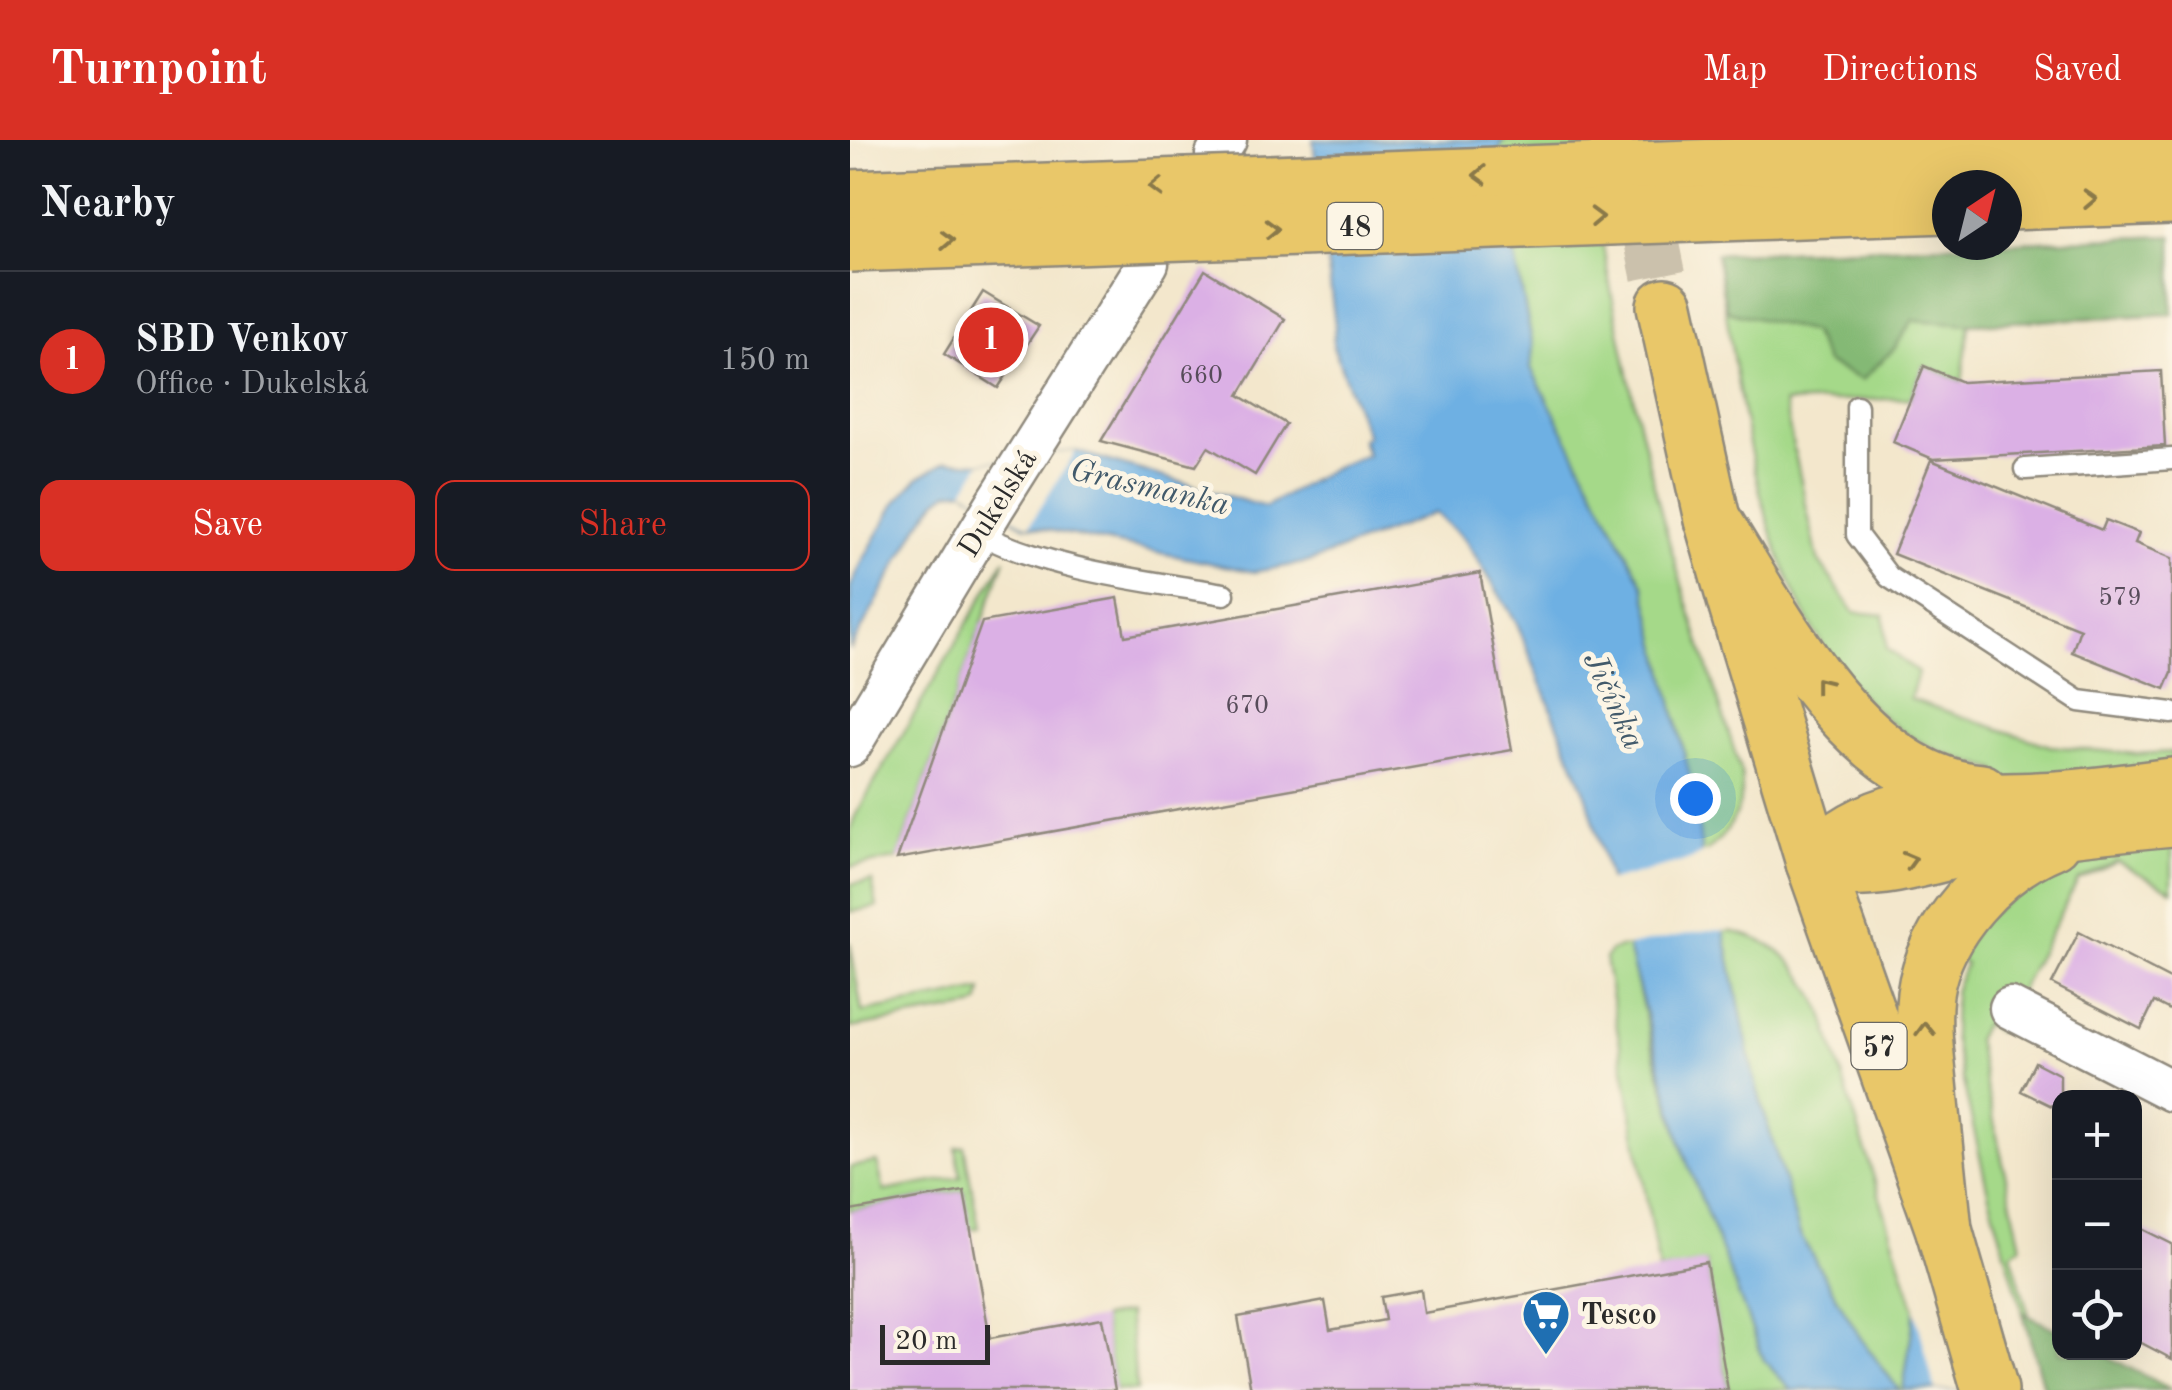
<!DOCTYPE html>
<html lang="en">
<head>
<meta charset="utf-8">
<style>
	body { margin:0; font-family:"Old Standard TT",serif; background:#20242c; color:#f1f3f6 }
	.controls { position:absolute; right:30px; bottom:30px; display:grid; overflow:hidden; border-radius:20px; box-shadow:0 10px 40px #0002 }
	.controls button { width:90px; height:90px; display:grid; place-items:center; padding:0; border:0; border-bottom:2px solid #363941; background:#171b24; color:#f1f3f6; font:50px sans-serif }
	.compass { position:absolute; left:1082px; top:30px; width:90px; height:90px; border-radius:50%; background:#171b24; box-shadow:0 10px 40px #0002; rotate:35deg }
	.scale { position:absolute; left:30px; bottom:25px; width:110px; box-sizing:border-box; padding-left:10px; border:5px solid #2b2b2b; border-top:0; font-size:28px; line-height:35px; white-space:nowrap; color:#2b2b2b; -webkit-text-stroke:8px #fcf5e5; paint-order:stroke }
	.you { position:absolute; left:845px; top:658px; width:35px; height:35px; margin:-25px; border:8px solid #fff; border-radius:50%; background:#1a73e8; box-shadow:0 0 0 15px #1a73e833 }
	.badge { display:grid; place-items:center; width:65px; height:65px; border-radius:50%; background:#d93025; color:#fff; font-size:32px; font-weight:700 }
	.pin { position:absolute; translate:-50% -50%; border:5px solid #fff; box-shadow:0 2px 10px #0006 }
	.list { margin:0; padding:0; list-style:none }
	h2 { display:flex; justify-content:space-between; align-items:center; height:130px; margin:0; padding:0 40px; font-size:42px }
	h2 small { font-size:32px; font-weight:400; color:#9ea1a6 }
	.list li { display:grid; grid-template-columns:65px 1fr auto; gap:30px; align-items:center; box-sizing:border-box; height:180px; padding:0 40px; border-top:2px solid #363941 }
	.list b { display:block; font-size:38px; white-space:nowrap }
	.list p { margin:0; font-size:32px; white-space:nowrap; color:#9ea1a6 }
	.list em { font-size:32px; font-style:normal; color:#9ea1a6 }
	.actions { display:flex; gap:20px; padding:30px 40px }
	.actions a { flex:1; padding:22px 0; border:2px solid #d93025; border-radius:20px; text-align:center; font-size:35px; color:#d93025 }
	.actions .main { background:#d93025; color:#fff }
	.icon { flex:none; width:55px; height:55px; fill:none; stroke:currentColor; stroke-width:2; stroke-linecap:round; stroke-linejoin:round }
	.map { position:relative; flex:none; width:1322px; height:1250px; overflow:hidden }
	header { display:flex; align-items:center; gap:60px; box-sizing:border-box; height:140px; padding:0 50px; background:#d93025; color:#fff }
	header strong { font-size:48px }
	nav { display:flex; gap:55px; margin-inline-start:auto; font-size:35px }
	main { display:flex }
	aside { flex:1; background:#171b24 }
	.map>svg:first-child { display:block }
	.green { fill:#a5d989; stroke:#68825a; stroke-width:2.5 }
	.forest { fill:#84b975; stroke:#587250; stroke-width:2.5 }
	.water { fill:#6eb0e3; stroke:#4c6e87; stroke-width:2.5 }
	.pier { fill:#f3e7cc }
	.building { fill:#dbb0e5 }
	.lines { fill:none; stroke-linecap:round; stroke-linejoin:round }
	.primary-tunnel { stroke:#cbc1ac; stroke-width:55; stroke-dasharray:55 28; stroke-linecap:butt }
	.service-casing { stroke:#8f897c; stroke-width:25 }
	.minor-casing { stroke:#8f897c; stroke-width:45 }
	.primary-casing { stroke:#8f897c; stroke-width:60 }
	.trunk-casing { stroke:#8f897c; stroke-width:60 }
	.service { stroke:#fff; stroke-width:20 }
	.minor { stroke:#fff; stroke-width:40 }
	.primary { stroke:#e9c769; stroke-width:55 }
	.trunk { stroke:#e9c769; stroke-width:55 }
	.trunk-bridge-casing { stroke:#8f897c; stroke-width:60; stroke-linecap:butt }
	.trunk-bridge { stroke:#e9c769; stroke-width:55 }
	.oneway { stroke:#8a794a }
	.labels { text-anchor:middle; stroke-width:10; stroke-linejoin:round; paint-order:stroke }
	.number-label { font-size:25px; fill:#574c5a }
	.shield { fill:#fcf5e5; stroke:#6a6863; stroke-width:2.5 }
	.shield-label { font-size:28px; font-weight:bold; fill:#2b2b2b }
	.street-label { font-size:30px; fill:#2b2b2b; stroke:#fcf5e5 }
	.poi-label { font-size:30px; font-weight:bold; fill:#2b2b2b; stroke:#fcf5e5; text-anchor:start }
	.water-label { font-size:32px; font-style:italic; fill:#425a6b; stroke:#fcf5e5 }
</style>
</head>
<body>
<header>
<strong>Turnpoint</strong>
<nav><a>Map</a><a>Directions</a><a>Saved</a></nav>
</header>
<main>
<aside>
<h2>Nearby<small></small></h2>
<ul class="list">
<li><span class="badge">1</span><div><b>SBD Venkov</b><p>Office · Dukelská</p></div><em>150 m</em></li>
</ul>
<div class="actions"><a class="main">Save</a><a>Share</a></div>
</aside>
<div class="map">
<svg width="1322" height="1250" viewBox="0 0 1322 1250">
	<rect width="100%" height="100%" fill="#fcf5e5"/>
	<filter id="ink" filterUnits="userSpaceOnUse"><feTurbulence type="fractalNoise" baseFrequency=".01" numOctaves="2"/><feDisplacementMap in="SourceGraphic" scale="20" xChannelSelector="R" yChannelSelector="G"/><feConvolveMatrix kernelMatrix="1 2 1 2 8 2 1 2 1" color-interpolation-filters="sRGB"/></filter>
	<filter id="wash" filterUnits="userSpaceOnUse"><feTurbulence type="fractalNoise" baseFrequency=".0048" numOctaves="4" result="noise"/><feDisplacementMap in="SourceGraphic" scale="40" xChannelSelector="R" yChannelSelector="G"/><feGaussianBlur stdDeviation="2.25" result="paint"/><feColorMatrix in="noise" values="0 0 0 0 0 0 0 0 0 0 0 0 0 0 0 0 0 1.4 0 .05"/><feComposite in="paint" operator="in"/></filter>
	<g filter="url(#wash)">
		<rect width="100%" height="100%" fill="#f3e7cc"/>
		<g class="green">
			<path d="M653,0h83c17,119 40,236 70,353 24,94 56,186 85,279 5,36 -11,62 -39,83l-7,-57 -51,-212 -114,-218 3,-22 -38,-185z"/>
			<path d="M1322,96v78l-203,10 -7,58 -38,-16 -13,32 -127,5 34,157 36,52 30,3 3,34 31,24 -8,26 140,47 86,8 36,-2v14l-176,16 1,-12c-40,-11 -79,-24 -111,-51 -130,-112 -141,-307 -170,-465z"/>
			<polygon points="155,419 47,719 0,727 0,691 5,676"/>
			<polygon points="1322,694 1322,750 1267,722 1228,740 1148,892 1134,884 1126,900 1171,1106 1161,1113 1179,1175 1173,1173 1139,1056 1103,897 1104,852 1115,824 1105,817 1127,783 1215,717"/>
			<polygon points="22,741 27,767 0,772 0,744"/>
			<path d="M874,790c53,9 76,33 98,81l93,299 -12,80h-4l-38,-51 -61,-104 -46,-157z"/>
			<polygon points="0,802 12,872 132,850 130,862 123,867 0,888"/>
			<polygon points="778,806 803,909 834,1014 914,1220 941,1250 878,1250 856,1123 809,1131 755,818 762,810"/>
			<polygon points="114,1006 129,1088 120,1089 114,1051 0,1071 0,1027 27,1022 34,1051 111,1037 106,1008"/>
			<polygon points="278,1173 287,1250 265,1250 252,1178"/>
		</g>
		<g class="forest">
			<polygon points="1322,96 1322,174 1119,184 1063,180 1044,209 1012,240 976,223 962,192 877,171 866,114"/>
			<polygon points="1173,1173 1209,1191 1210,1212 1251,1213 1322,1250 1194,1250"/>
		</g>
		<g class="water">
			<polygon points="463,0 653,0 645,21 683,206 681,228 794,446 845,658 852,715 874,790 904,938 950,1095 1011,1199 1049,1250 941,1250 914,1220 834,1014 737,657 667,483 615,399 585,373 459,422 404,432 174,385 114,350 99,352 87,361 69,385 0,510 0,448 13,420 46,362 68,338 97,321 131,323 226,311 415,367 483,328 517,315 512,299 517,296 483,206 485,185"/>
			<polygon points="1065,1170 1157,1250 1053,1250"/>
		</g>
		<g class="pier">
			<polygon points="226,311 179,386 114,350 131,323"/>
			<polygon points="856,711 879,791 858,790 773,807 756,742 840,720"/>
			<polygon points="1064,1166 1126,1223 1162,1250 1085,1250"/>
		</g>
		<g id="blocks">
			<g class="building">
				<polygon points="355,130 435,179 389,255 436,284 405,335 358,307 346,326 251,301"/>
				<polygon points="133,152 189,186 148,248 94,214"/>
				<polygon points="1074,226 1112,242 1311,231 1315,306 1083,319 1043,302"/>
				<polygon points="1081,320 1252,390 1256,380 1289,393 1285,403 1322,418 1322,533 1315,549 1222,512 1230,489 1043,414"/>
				<polygon points="630,433 662,610 47,719 132,482 268,458 275,496"/>
				<polygon points="1229,792 1322,840 1322,871 1304,862 1291,889 1202,844"/>
				<polygon points="1185,922 1210,935 1210,970 1171,951"/>
				<polygon points="114,1051 140,1198 252,1178 265,1250 0,1250 0,1071"/>
				<polygon points="1284,1085 1322,1104 1322,1219 1284,1199"/>
				<polygon points="856,1122 878,1250 401,1250 388,1177 475,1161 480,1190 535,1180 531,1157 571,1150 574,1173"/>
			</g>
		</g>
	</g>
	<g filter="url(#ink)">
		<use href="#blocks" fill-opacity="0" stroke="#8f897c" stroke-width="2.5"/>
		<g class="lines">
			<polyline class="primary-tunnel" points="781,0 815,166"/>
			<g class="service-casing">
				<g id="service">
					<polyline points="1007,266 1007,395 1039,437 1229,561 1322,573"/>
					<polyline points="1175,329 1322,319"/>
					<path d="M128,393c74,38 165,47 246,61"/>
				</g>
			</g>
			<g class="minor-casing">
				<g id="minor">
					<polyline points="366,15 376,0"/>
					<polyline points="0,606 144,367 298,123"/>
					<polyline points="1160,868 1322,951"/>
				</g>
			</g>
			<g class="primary-casing">
				<polyline id="primary" points="815,166 862,379 886,463 964,722 1094,1090 1140,1250"/>
			</g>
			<g class="trunk-casing">
				<g id="trunk">
					<polyline points="1008,22 1322,13"/>
					<polyline points="1157,62 1322,56"/>
					<polyline points="1010,68 1097,65"/>
					<path d="M862,379c60,94 142,263 269,273"/>
					<path d="M1322,646c-38,5 -76,10 -114,13 -87,6 -179,-8 -244,63 58,21 137,-15 197,-25 53,-9 107,-14 161,-19"/>
					<path d="M1094,1090c-5,-45 -9,-91 -14,-137 -3,-33 -9,-66 -5,-99 9,-65 69,-129 128,-153"/>
				</g>
			</g>
			<use href="#service" class="service"/>
			<use href="#minor" class="minor"/>
			<use href="#primary" class="primary"/>
			<use href="#trunk" class="trunk"/>
			<g class="trunk-bridge-casing">
				<g id="trunk-bridge">
					<polyline points="0,58 1008,22"/>
					<polyline points="0,104 1010,68"/>
				</g>
			</g>
			<use href="#trunk-bridge" class="trunk-bridge"/>
		</g>
		<defs><path id="oneway-chevron" d="M-2-3.5L2.5 0L-2 3.5" fill="none" stroke-width="1.6" stroke-linecap="round" stroke-linejoin="round" transform="scale(2.5)"/></defs>
		<g class="oneway">
			<use href="#oneway-chevron" transform="translate(630 35) rotate(178)"/>
			<use href="#oneway-chevron" transform="translate(306 47) rotate(178)"/>
			<use href="#oneway-chevron" transform="translate(1240 59) rotate(-2)"/>
			<use href="#oneway-chevron" transform="translate(747 77) rotate(-2)"/>
			<use href="#oneway-chevron" transform="translate(422 89) rotate(-2)"/>
			<use href="#oneway-chevron" transform="translate(97 100) rotate(-2)"/>
			<use href="#oneway-chevron" transform="translate(971 544) rotate(-128)"/>
			<use href="#oneway-chevron" transform="translate(1060 720) rotate(-16)"/>
			<use href="#oneway-chevron" transform="translate(1075 889) rotate(-91)"/>
		</g>
	</g>
	<defs>
		<g id="supermarket-pin" transform="scale(2.5)"><path d="M0 17L-7.5 6A9.5 9.5 0 1 1 7.5 6Z" fill="#1f6fb2" stroke="#fcf5e5"/><path d="M-6-5.5h2.5l.6 2H6L4.5 2H-2.5L-4.4-4H-6ZM-1.5 3.2a1.3 1.3 0 1 0 .1 0ZM3 3.2a1.3 1.3 0 1 0 .1 0Z" fill="#fff"/></g>
	</defs>
	<g fill-rule="evenodd">
		<use href="#supermarket-pin" x="696" y="1174"/>
	</g>
	<g class="labels">
		<g class="number-label">
			<text x="351" y="243">660</text>
			<text x="1270" y="465">579</text>
			<text x="397" y="573">670</text>
		</g>
		<g class="shield">
			<rect x="477.5" y="63" width="55" height="46" rx="8"/>
			<rect x="1001.5" y="883" width="55" height="46" rx="8"/>
		</g>
		<g class="shield-label">
			<text x="505" y="96">48</text>
			<text x="1029" y="916">57</text>
		</g>
		<g class="street-label">
			<text transform="translate(147 363) rotate(-58)" y="10">Dukelská</text>
		</g>
		<g class="poi-label">
			<text x="731" y="1184">Tesco</text>
		</g>
		<g class="water-label">
			<text transform="translate(300 346) rotate(13)" y="11">Grasmanka</text>
			<text transform="translate(765 560) rotate(65)" y="11">Jičínka</text>
		</g>
	</g>
</svg>
<div class="controls">
<button>+</button>
<button>−</button>
<button><svg class="icon" aria-label="locate" viewBox="0 0 24 24"><circle cx="12" cy="12" r="6"/><path d="M12 2v4M12 18v4M2 12h4M18 12h4"/></svg></button>
</div>
<svg class="compass" viewBox="-18 -18 36 36"><path d="M0-13l5 13h-10z" fill="#e53935"/><path d="M0 13l5-13h-10z" fill="#9ea1a6"/></svg>
<div class="scale">20 m</div>
<div class="you"></div>
<div class="pin badge" style="left:141px;top:200px">1</div>
</div>
</main>
</body>
</html>
